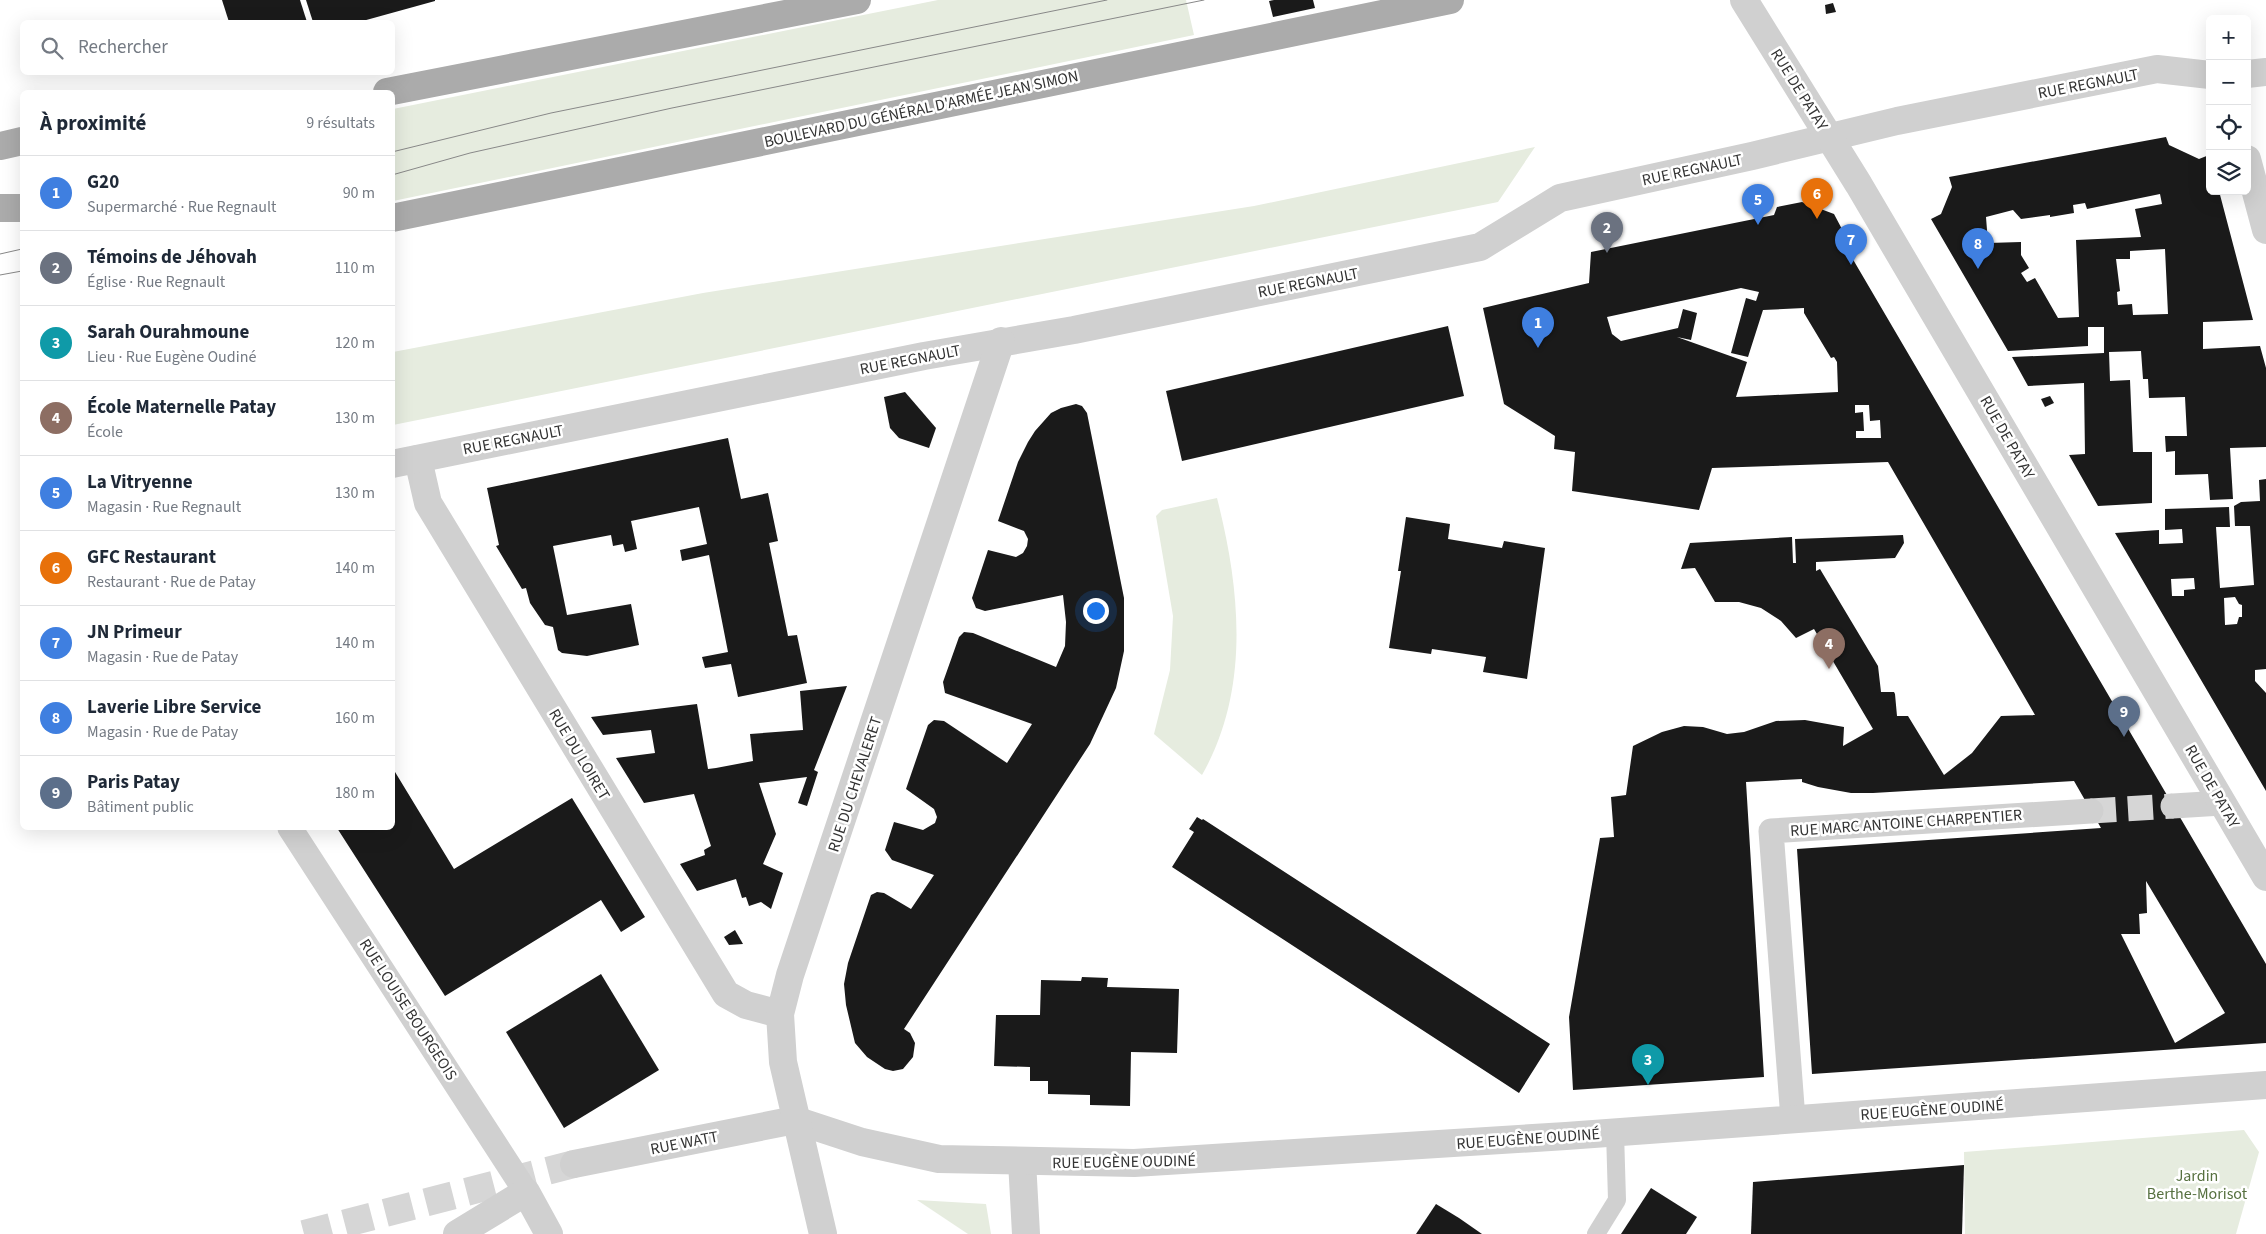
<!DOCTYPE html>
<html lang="fr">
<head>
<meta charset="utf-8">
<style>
	body { margin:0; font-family:"Source Sans 3",sans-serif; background:#f6f6f7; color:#1f2937 }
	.controls { position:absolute; right:15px; top:15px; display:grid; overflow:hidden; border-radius:8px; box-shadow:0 5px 20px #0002 }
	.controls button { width:45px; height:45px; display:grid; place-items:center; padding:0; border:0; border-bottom:1px solid #e0e1e3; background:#fff; color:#1f2937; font:25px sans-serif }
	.you { position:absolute; left:1095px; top:610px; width:18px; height:18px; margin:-12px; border:4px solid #fff; border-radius:50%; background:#1a73e8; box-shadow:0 0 0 8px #1a73e833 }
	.badge { display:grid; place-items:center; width:32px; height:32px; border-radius:50%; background:#1a73e8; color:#fff; font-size:16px; font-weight:700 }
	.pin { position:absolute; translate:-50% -41px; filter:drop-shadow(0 1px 2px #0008) }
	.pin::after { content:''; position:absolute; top:26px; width:18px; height:15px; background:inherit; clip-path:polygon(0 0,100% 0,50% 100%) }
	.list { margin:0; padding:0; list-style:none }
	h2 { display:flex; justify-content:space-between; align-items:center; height:65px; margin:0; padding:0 20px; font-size:21px }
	h2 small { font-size:16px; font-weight:400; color:#747a83 }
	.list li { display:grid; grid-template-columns:32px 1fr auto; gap:15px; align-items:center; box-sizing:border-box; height:75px; padding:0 20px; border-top:1px solid #e0e1e3 }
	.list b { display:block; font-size:19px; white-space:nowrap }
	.list p { margin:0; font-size:16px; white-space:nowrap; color:#747a83 }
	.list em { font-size:16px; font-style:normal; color:#747a83 }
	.icon { flex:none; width:28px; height:28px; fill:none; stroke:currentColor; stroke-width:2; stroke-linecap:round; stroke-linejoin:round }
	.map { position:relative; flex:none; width:2266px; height:1234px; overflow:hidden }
	.search { position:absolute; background:#fff; box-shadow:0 5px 20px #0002; left:20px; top:20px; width:375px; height:55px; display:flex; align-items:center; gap:12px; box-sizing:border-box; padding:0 18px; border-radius:8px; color:#747a83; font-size:19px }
	.panel { position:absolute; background:#fff; box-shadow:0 5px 20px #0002; left:20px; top:90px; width:375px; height:740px; border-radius:8px }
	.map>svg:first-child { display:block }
	.green { fill:#e6ecdf }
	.building { fill:#1a1a1a; fill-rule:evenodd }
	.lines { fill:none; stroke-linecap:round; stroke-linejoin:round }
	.pedestrian-tunnel { stroke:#d6d6d6; stroke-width:25; stroke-dasharray:25 12; stroke-linecap:butt }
	.minor-tunnel { stroke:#d6d6d6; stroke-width:28; stroke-dasharray:28 14; stroke-linecap:butt }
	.service { stroke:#d0d0d0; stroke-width:18 }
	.pedestrian { stroke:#d0d0d0; stroke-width:25 }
	.minor { stroke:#d0d0d0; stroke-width:28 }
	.tertiary { stroke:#d0d0d0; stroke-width:28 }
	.primary { stroke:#ababab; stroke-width:28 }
	.tram { stroke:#888; stroke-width:1 }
	.labels { text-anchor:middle; stroke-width:5; stroke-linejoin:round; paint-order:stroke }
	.street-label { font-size:16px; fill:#333; stroke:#fff }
	.park-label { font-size:16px; fill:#56703f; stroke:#fff }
</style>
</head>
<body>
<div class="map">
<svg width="2266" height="1234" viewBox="0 0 2266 1234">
	<rect width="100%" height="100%" fill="#fff"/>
	<g class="green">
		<polygon points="938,0 1186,0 1194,35 393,201 393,109"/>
		<polygon points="1535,147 1498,202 393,425 393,352 703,293 1254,206"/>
		<path d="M1217,498c23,90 34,191 -15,277l-48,-41 16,-64 3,-54 -17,-100 6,-6z"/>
		<polygon points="2244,1130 2259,1152 2236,1234 1965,1234 1964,1152"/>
		<polygon points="917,1200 986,1204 991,1234 968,1234"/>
	</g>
	<g class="building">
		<polygon points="222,0 300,0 307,22 229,22"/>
		<polygon points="306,0 435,0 435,1 359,22 313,22"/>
		<polygon points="1274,0 1313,0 1315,8 1273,17 1269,1"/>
		<polygon points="1833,3 1836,12 1826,14 1825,5"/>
		<path d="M2166,137l3,8 30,14 10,-4 1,36h9l34,129 -50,2v27l57,-3 6,22v79l-36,1 3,51 -23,1 -2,-26 -33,1v-24l-9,1 -1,-16h22l-2,-39 -36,1 -1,-19h-5l-2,-28 -32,1 1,29 20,-1 3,72h19v51l-54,3 -29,-51 16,-1 -1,-71 -56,3 -16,-29 92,-4v-26h-16v19l-80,5 -77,-132 10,-5 11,-27 -3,-10zM2160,194l2,10 -27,5 6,28 -65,3 3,77 -21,1 -23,-40 -8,4 -6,-9 8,-5 -8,-13v-13l-33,1 -2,-26 27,-7 8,9 29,-4v2l24,-4 -1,-8 12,-2 2,6zM2165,249l3,65 -35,1 -1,-11 -14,1 -1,-13 3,-1 -4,-32h14v-8z"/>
		<path d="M1802,202l32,12 9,17 -5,4 3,4 425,725v79l-454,31 -15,-225 304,-21 -27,-47 -201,12h-22l-33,-6 -16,-5v-3l-56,3 18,295 -191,13 -4,-73 31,-179 14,-1 -3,-40 15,-2 7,-49 29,-14 22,-6 19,1 24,7 17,-2 32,-11 29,-1 39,7 -1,19 30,-17 -59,-100 -18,9 -15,-17 -20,-13 -22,-6h-24l-20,-34 -14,1 9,-26 102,-6 1,26h3l-1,-24 108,-4 1,8 -9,15 -79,4v9l4,-2 58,97 3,26h13l1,2 2,22h11l36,59 28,-22 29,-37 34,-1 -147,-253 -176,6 -13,42 -127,-19 3,-39 -21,-3 1,-13 -51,-32 -21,-96 106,-25 2,-31 183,-37 3,-8zM1741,288l18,4 -3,9 -10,-3 -15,55 17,4 15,-47 41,-2v5l27,45 3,-1 3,5 1,30 -102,5 11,-35 -70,-25 14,3 6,-27 -14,-4 -5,19 -57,13 -9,-7 -5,-17zM1855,405h14l1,16 10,-1 1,18h-25v-7h8l-1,-19 -8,1zM2146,881l79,132 -50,30 -54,-109h19l-1,-20 8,-1z"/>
		<polygon points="1448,326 1464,396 1182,461 1166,391"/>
		<polygon points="905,392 936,428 929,448 899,438 890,428 884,397"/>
		<polygon points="2050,396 2054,403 2045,407 2041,399"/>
		<polygon points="1076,404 1082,406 1087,413 1124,598 1124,651 1116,688 1090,744 904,1029 910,1033 915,1043 913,1057 903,1069 893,1071 885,1069 867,1057 855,1043 846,1005 844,984 848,963 871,895 877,892 884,893 911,909 934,875 892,860 885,850 894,822 923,830 935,823 937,817 934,809 906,789 928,725 934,720 944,721 1007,763 1032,724 945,693 943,682 959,637 964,632 973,633 1056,667 1065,646 1066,622 1063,595 985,611 976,608 972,598 988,550 1016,557 1023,553 1027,546 1028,539 1024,531 998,521 1018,462 1028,442 1035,431 1051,413 1061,408"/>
		<polygon points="728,438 741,499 768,493 778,541 769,543 788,636 797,635 807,683 738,697 731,664 705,668 702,657 728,652 709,555 682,561 680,550 707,544 699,507 631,521 637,549 625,552 623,544 613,546 611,535 553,546 567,615 631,604 639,645 587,656 562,653 558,650 553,627 545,625 530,603 526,588 522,589 496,546 499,545 487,488"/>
		<path d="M2266,479v190l-11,1v11l11,12v98l-151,-258 44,-3v14l24,-1 -1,-14 -17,1v-21l64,-2 1,20h-14l4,61 34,-3 -4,-59h-15l-1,-20 7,-4 19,-1 -1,-21zM2194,578l1,11 -11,1v6h-12l-1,-17zM2235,597l4,7 3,1v12h-3l-2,7 -12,1 -1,-27z"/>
		<polygon points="1406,517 1450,524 1448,539 1502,548 1504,541 1545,548 1527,679 1483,672 1486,657 1432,649 1431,654 1389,648 1401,571 1398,571"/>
		<polygon points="847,686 814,770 818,772 807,806 798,803 807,777 759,783 776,834 763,864 783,873 771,909 761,902 749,906 746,897 742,898 736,879 697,891 680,864 705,855 704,850 711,846 694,794 644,803 616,758 655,753 651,730 603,735 591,717 697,704 708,769 716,768 753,761 750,734 803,730 800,691"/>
		<polygon points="392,767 454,869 572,798 645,917 621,932 601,900 445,996 337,828 392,828"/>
		<polygon points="1197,817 1202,820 1203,819 1550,1044 1519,1093 1172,867 1194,832 1189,829"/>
		<polygon points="735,930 743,944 729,945 724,937"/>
		<polygon points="601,974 659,1070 564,1128 506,1032"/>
		<polygon points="1082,977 1108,978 1107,987 1179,989 1177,1053 1131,1052 1130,1106 1090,1105 1090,1095 1048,1094 1048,1081 1030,1081 1030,1067 994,1066 996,1015 1040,1015 1041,980 1081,981"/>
		<polygon points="1964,1165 1962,1234 1751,1234 1753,1182"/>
		<polygon points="1651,1188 1697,1217 1686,1234 1621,1234"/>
		<polygon points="1436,1204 1459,1218 1482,1234 1416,1234"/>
	</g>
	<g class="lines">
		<polyline class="pedestrian-tunnel" points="2091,811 2173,806"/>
		<polyline class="minor-tunnel" points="304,1234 574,1164"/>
		<polyline class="service" points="1596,1234 1617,1200 1615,1132"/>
		<g class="pedestrian">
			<polyline points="2173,806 2222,803"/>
			<polyline points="290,828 526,1192"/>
			<polyline points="1793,1119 1771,831 2091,811"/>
		</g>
		<g class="minor">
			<polyline points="2247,74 2266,72"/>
			<polyline points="2247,159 2266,230"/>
			<polyline points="418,459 428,503 726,994 746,1005 780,1014"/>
			<polyline points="392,464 924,356 1074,330 1480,247 1560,198 1752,156 1897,121 2157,69 2210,75"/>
			<polyline points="1022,1161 1026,1234"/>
			<polyline points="574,1164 795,1120 862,1142 939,1159 1134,1163 1566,1136 2266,1085"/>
			<polyline points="457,1234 526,1192 549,1234"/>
			<polyline points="823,1234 783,1062 780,1014 790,975 1001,341"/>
		</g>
		<polyline class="tertiary" points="1744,0 1859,185 2266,877"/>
		<g class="primary">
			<polyline points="387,92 857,0"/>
			<polyline points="0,146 22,141"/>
			<polyline points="0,208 22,208"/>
			<polyline points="392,218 1450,0"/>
		</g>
		<g class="tram">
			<polyline points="392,152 551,113 1107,0"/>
			<polyline points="392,175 470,153 672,108 1204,0"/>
			<polyline points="0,254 22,249"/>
			<polyline points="0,275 22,271"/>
		</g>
	</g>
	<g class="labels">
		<g class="street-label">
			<text transform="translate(2088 83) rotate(-11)" y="6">RUE REGNAULT</text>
			<text transform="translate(1800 89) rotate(58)" y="6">RUE DE PATAY</text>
			<text transform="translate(921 108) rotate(-12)" y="6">BOULEVARD DU GÉNÉRAL D'ARMÉE JEAN SIMON</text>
			<text transform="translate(1692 169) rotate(-12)" y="6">RUE REGNAULT</text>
			<text transform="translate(1308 282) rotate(-11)" y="6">RUE REGNAULT</text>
			<text transform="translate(910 359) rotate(-11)" y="6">RUE REGNAULT</text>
			<text transform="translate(2008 437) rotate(60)" y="6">RUE DE PATAY</text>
			<text transform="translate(513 439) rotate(-11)" y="6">RUE REGNAULT</text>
			<text transform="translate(580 754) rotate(59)" y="6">RUE DU LOIRET</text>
			<text transform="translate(854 784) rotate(-72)" y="6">RUE DU CHEVALERET</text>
			<text transform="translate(2213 786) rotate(60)" y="6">RUE DE PATAY</text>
			<text transform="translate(1906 822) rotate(-4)" y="6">RUE MARC ANTOINE CHARPENTIER</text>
			<text transform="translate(409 1009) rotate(57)" y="6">RUE LOUISE BOURGEOIS</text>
			<text transform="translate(1932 1109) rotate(-4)" y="6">RUE EUGÈNE OUDINÉ</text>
			<text transform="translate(1528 1138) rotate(-4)" y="6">RUE EUGÈNE OUDINÉ</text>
			<text transform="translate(684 1142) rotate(-11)" y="6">RUE WATT</text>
			<text transform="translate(1124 1161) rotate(-1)" y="6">RUE EUGÈNE OUDINÉ</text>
		</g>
		<g class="park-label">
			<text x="2197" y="1181">Jardin<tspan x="2197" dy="18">Berthe-Morisot</tspan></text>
		</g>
	</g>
</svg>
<div class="controls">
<button>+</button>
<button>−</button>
<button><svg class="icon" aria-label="locate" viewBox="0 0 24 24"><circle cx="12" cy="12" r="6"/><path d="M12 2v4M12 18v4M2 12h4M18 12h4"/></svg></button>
<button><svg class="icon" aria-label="layers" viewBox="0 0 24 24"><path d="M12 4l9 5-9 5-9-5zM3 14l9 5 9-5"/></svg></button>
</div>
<div class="you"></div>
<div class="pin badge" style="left:1538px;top:348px;background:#3f7fe0">1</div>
<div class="pin badge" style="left:1607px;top:253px;background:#6b7280">2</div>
<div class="pin badge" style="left:1648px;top:1085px;background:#0f9aa8">3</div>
<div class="pin badge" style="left:1829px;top:669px;background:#8d6e63">4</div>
<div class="pin badge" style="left:1758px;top:225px;background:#3f7fe0">5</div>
<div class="pin badge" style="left:1817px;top:219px;background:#e8710a">6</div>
<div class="pin badge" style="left:1851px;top:265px;background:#3f7fe0">7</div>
<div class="pin badge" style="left:1978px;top:269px;background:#3f7fe0">8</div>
<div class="pin badge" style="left:2124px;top:737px;background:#5c6f8a">9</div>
<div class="search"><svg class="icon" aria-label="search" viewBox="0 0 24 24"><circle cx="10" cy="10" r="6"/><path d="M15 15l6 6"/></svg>Rechercher</div>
<section class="panel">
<h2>À proximité<small>9 résultats</small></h2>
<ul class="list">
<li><span class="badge" style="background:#3f7fe0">1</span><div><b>G20</b><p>Supermarché · Rue Regnault</p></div><em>90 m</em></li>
<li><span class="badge" style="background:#6b7280">2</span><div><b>Témoins de Jéhovah</b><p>Église · Rue Regnault</p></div><em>110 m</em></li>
<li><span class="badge" style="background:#0f9aa8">3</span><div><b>Sarah Ourahmoune</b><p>Lieu · Rue Eugène Oudiné</p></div><em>120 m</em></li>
<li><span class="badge" style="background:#8d6e63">4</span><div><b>École Maternelle Patay</b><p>École</p></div><em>130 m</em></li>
<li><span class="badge" style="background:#3f7fe0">5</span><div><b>La Vitryenne</b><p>Magasin · Rue Regnault</p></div><em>130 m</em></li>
<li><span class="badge" style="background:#e8710a">6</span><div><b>GFC Restaurant</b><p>Restaurant · Rue de Patay</p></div><em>140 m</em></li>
<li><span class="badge" style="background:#3f7fe0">7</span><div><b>JN Primeur</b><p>Magasin · Rue de Patay</p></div><em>140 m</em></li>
<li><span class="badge" style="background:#3f7fe0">8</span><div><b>Laverie Libre Service</b><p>Magasin · Rue de Patay</p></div><em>160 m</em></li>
<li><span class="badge" style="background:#5c6f8a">9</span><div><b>Paris Patay</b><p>Bâtiment public</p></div><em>180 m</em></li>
</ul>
</section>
</div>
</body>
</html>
